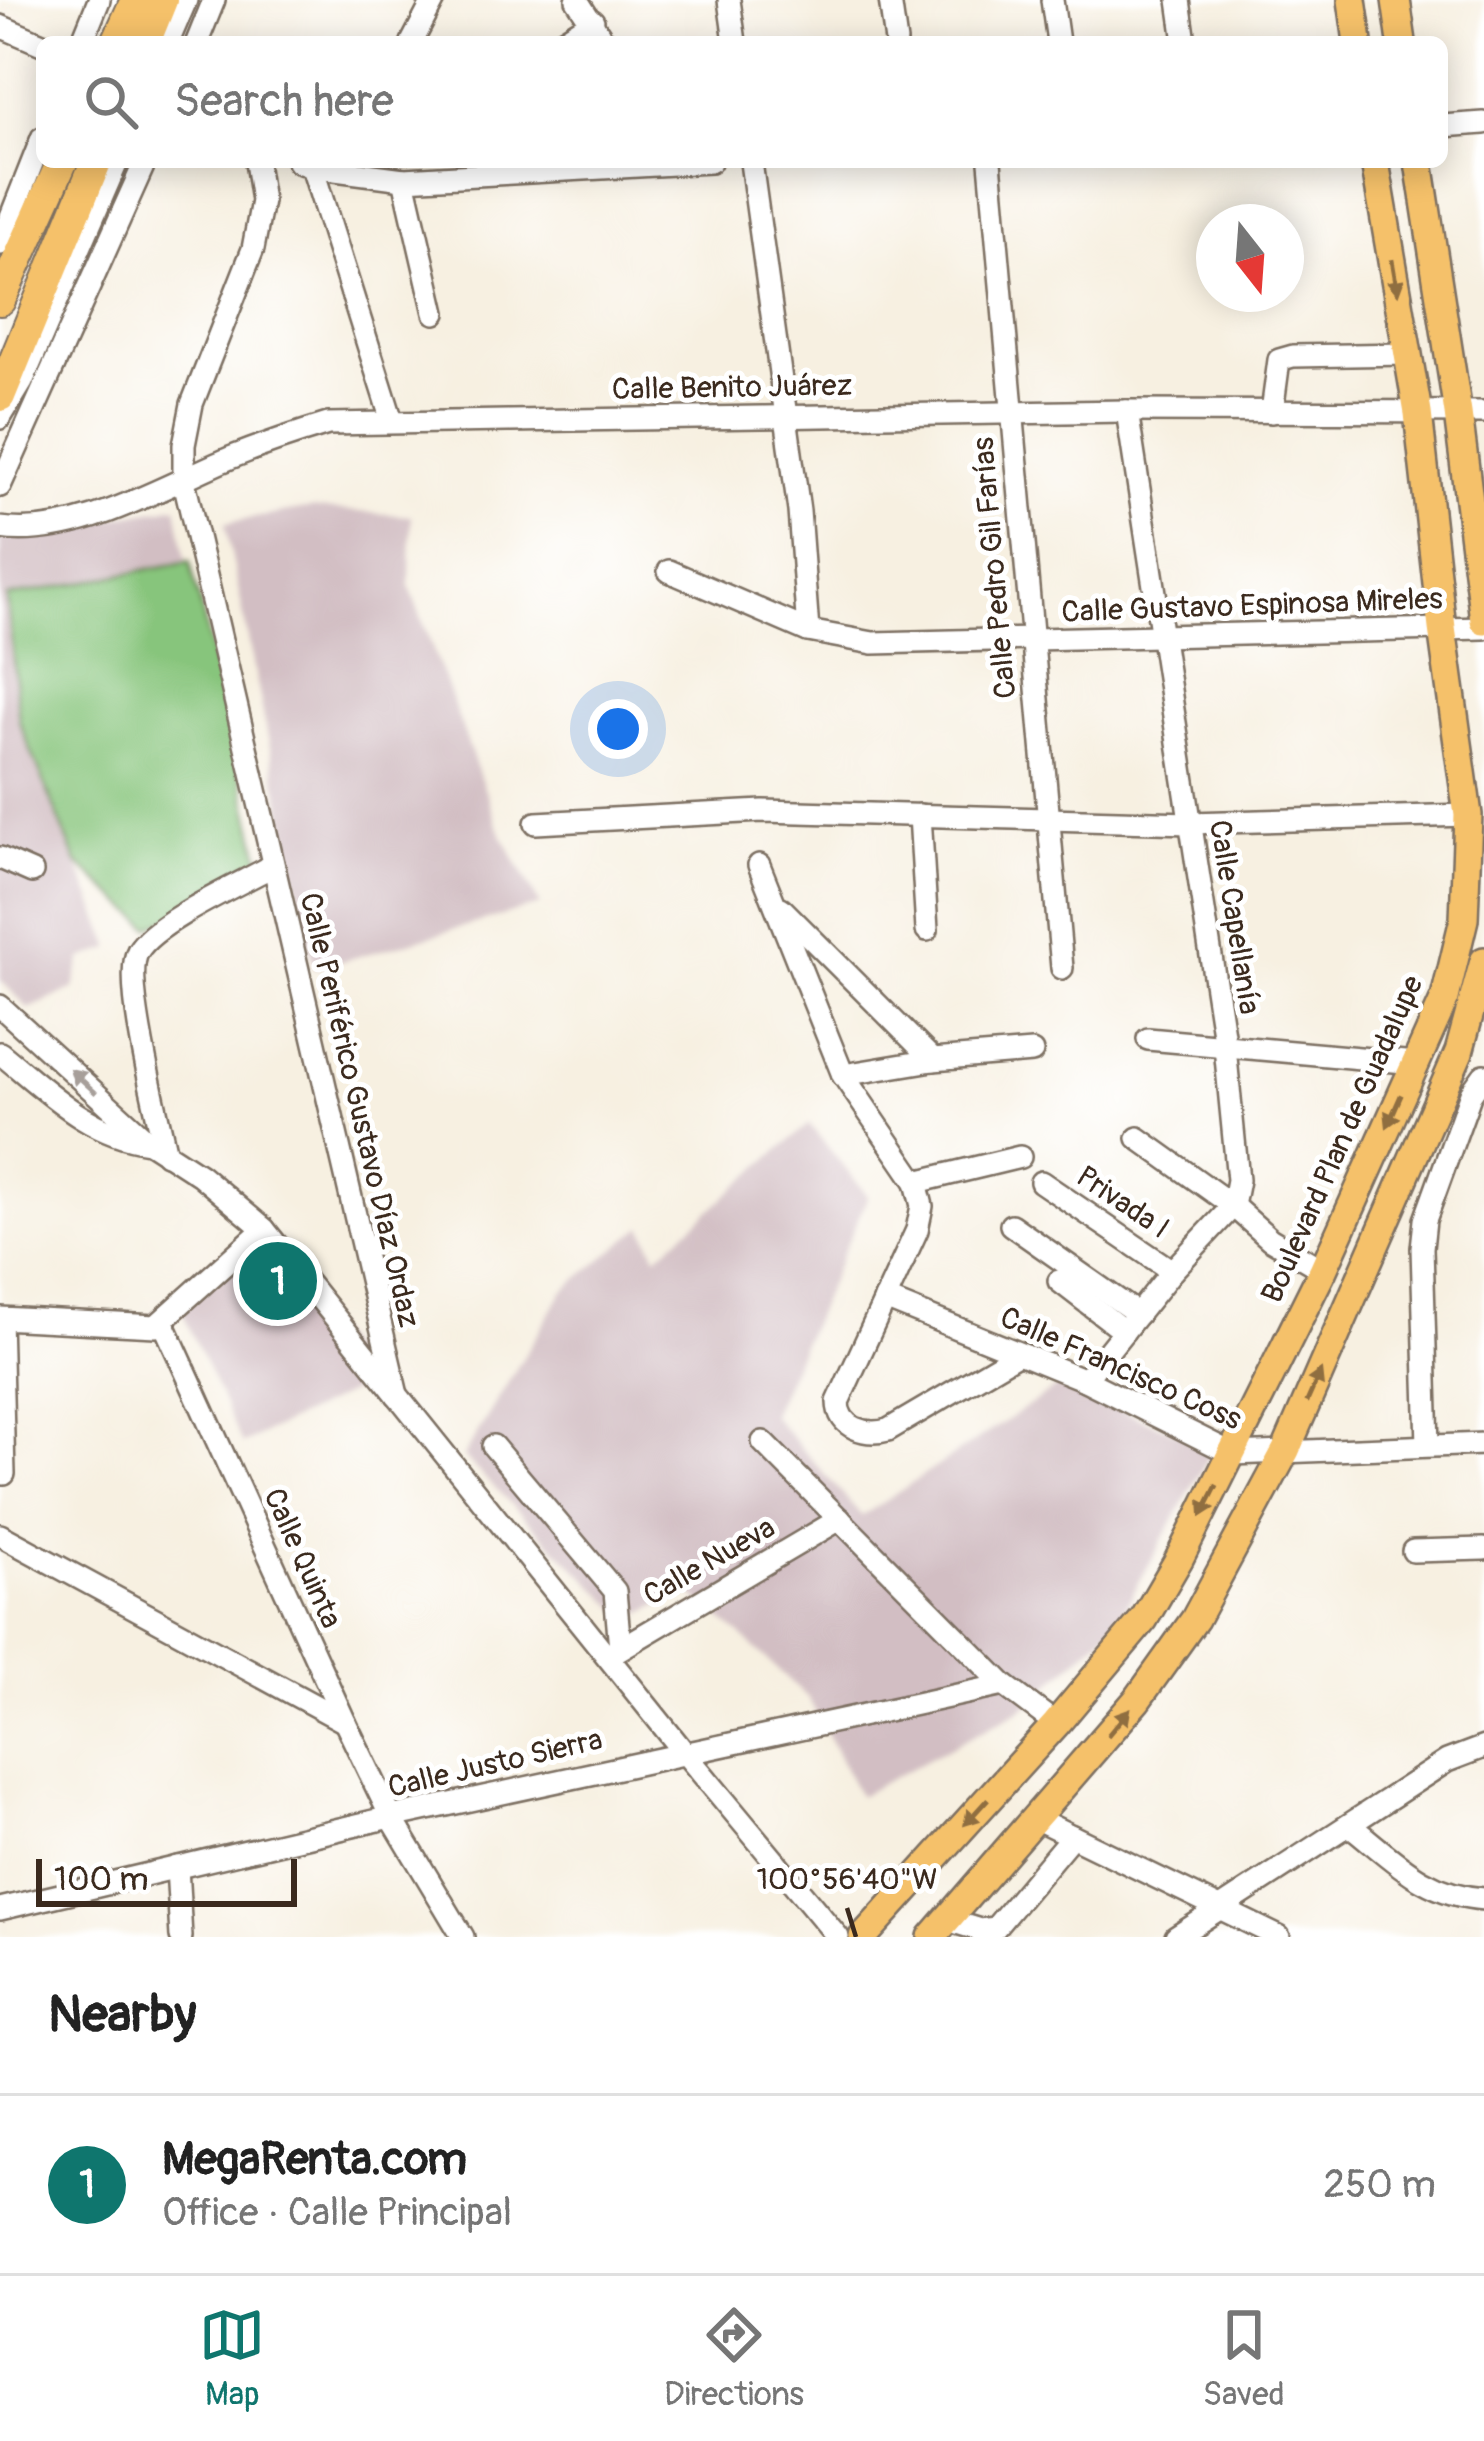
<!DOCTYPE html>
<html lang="en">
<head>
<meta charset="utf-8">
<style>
	body { margin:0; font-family:Pangolin,sans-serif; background:#f2f2f2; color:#222 }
	.compass { position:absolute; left:1196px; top:204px; width:108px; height:108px; border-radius:50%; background:#fff; box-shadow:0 6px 30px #0003; rotate:163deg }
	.scale { position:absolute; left:36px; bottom:30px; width:261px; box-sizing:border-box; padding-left:12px; border:6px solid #3b2a1e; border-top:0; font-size:33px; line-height:42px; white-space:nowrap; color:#3b2a1e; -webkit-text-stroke:9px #fff; paint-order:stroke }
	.you { position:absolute; left:618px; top:729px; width:42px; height:42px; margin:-30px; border:9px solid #fff; border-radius:50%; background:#1a73e8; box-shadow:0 0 0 18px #1a73e833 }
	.badge { display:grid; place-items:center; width:78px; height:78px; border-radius:50%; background:#0f766e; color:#fff; font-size:39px; font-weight:700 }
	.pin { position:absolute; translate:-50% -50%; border:6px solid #fff; box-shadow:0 3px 12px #0006 }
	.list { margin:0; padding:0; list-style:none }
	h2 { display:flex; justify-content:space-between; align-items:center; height:156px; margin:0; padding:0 48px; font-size:51px }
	h2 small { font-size:39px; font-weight:400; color:#767676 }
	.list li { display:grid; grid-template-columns:78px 1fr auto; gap:36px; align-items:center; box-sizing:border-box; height:180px; padding:0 48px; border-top:3px solid #e0e0e0 }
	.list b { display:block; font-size:45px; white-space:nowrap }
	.list p { margin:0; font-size:39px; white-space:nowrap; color:#767676 }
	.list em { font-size:39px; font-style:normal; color:#767676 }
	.icon { flex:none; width:66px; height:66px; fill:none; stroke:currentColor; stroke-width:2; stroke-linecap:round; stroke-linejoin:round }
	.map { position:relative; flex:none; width:1484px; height:1937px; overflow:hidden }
	.search { position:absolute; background:#fff; box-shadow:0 6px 30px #0003; left:36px; right:36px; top:36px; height:132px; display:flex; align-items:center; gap:30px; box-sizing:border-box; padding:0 42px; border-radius:18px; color:#767676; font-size:45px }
	.sheet { height:336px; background:#fff }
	nav { display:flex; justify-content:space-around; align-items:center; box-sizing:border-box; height:168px; border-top:3px solid #e0e0e0; background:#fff; font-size:33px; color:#767676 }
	nav a { display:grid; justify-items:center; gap:6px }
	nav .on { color:#0f766e }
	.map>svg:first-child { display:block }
	.industrial { fill:#d2bec3 }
	.green { fill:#87c57c; stroke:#61784d; stroke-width:3 }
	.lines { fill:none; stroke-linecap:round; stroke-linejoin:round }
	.minor-casing { stroke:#7d6f62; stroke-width:26 }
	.major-casing { stroke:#7d6f62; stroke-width:32 }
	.highway-casing { stroke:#7d6f62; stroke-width:34 }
	.minor { stroke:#fff; stroke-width:21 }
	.major { stroke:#f5c16b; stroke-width:27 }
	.highway { stroke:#f5c16b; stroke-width:30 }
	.oneway { fill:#8f6e41 }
	.oneway2 { fill:#a79f9a }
	.ticks { fill:none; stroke:#3b2a1e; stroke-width:4.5 }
	.labels { text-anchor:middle; stroke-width:10; stroke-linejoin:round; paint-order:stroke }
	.street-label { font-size:30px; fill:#3b2a1e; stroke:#fff }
	.ticks-label { font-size:30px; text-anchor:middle; fill:#3b2a1e; stroke:#fff; stroke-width:10; stroke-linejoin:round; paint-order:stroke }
</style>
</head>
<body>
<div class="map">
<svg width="1484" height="1937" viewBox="0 0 1484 1937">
	<rect width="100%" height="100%" fill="#fff"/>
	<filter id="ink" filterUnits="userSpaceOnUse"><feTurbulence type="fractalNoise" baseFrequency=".00833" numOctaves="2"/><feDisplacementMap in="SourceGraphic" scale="24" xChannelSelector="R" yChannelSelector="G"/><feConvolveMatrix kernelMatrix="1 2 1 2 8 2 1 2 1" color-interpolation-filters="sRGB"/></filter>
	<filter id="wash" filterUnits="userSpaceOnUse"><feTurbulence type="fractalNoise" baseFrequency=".004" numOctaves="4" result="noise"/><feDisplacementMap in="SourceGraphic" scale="48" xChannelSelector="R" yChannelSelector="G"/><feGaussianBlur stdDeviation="2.7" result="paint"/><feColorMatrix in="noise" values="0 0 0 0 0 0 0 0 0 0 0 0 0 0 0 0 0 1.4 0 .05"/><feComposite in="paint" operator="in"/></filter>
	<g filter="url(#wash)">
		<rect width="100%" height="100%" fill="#f7f0e1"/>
		<g class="industrial">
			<polygon points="177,506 187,563 8,598 19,721 112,948 82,959 74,989 29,1009 0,980 0,539"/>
			<polygon points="311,508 411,516 410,587 500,831 540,905 314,969 225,523"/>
			<polygon points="809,1124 868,1196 771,1414 862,1516 1060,1385 1214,1448 1116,1624 1024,1708 859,1796 808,1698 742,1636 687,1591 629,1620 463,1457 563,1291 643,1226 657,1256"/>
			<polygon points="267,1236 370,1383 242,1444 182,1312"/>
		</g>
		<polygon class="green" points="190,561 264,873 150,927 77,863 19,721 7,597"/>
	</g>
	<g filter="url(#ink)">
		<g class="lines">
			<g class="minor-casing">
				<g id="minor">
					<polyline points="577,0 604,42"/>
					<polyline points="729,0 735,42"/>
					<polyline points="890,0 896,42"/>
					<polyline points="1052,0 1058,42"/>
					<polyline points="1179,0 1185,42"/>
					<polyline points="0,26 42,44"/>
					<polyline points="82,42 99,0"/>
					<polyline points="168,42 186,0"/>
					<polyline points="197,42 214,0"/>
					<polyline points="412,42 434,0"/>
					<polyline points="560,42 593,21"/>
					<polyline points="1442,126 1484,123"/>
					<polyline points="256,162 262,201 253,249 192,404 184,445 184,481 397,1395"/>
					<polyline points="298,162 312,167 404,179 710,162"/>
					<polyline points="751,162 799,511 808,631"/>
					<polyline points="990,162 1062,968"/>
					<polyline points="312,167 392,421"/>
					<polyline points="404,179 435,313"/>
					<polyline points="0,244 42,138"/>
					<polyline points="1272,412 1279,360 1293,356 1408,354"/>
					<polyline points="0,418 22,382 117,162"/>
					<polyline points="0,486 145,162"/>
					<path d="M0,528c77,11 161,-41 230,-70 32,-13 65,-24 98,-34l799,-13 357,1"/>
					<polyline points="669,571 808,631 873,643 1484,628"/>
					<polyline points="920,815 927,930"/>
					<polyline points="536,823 763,811 1190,823 1468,815"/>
					<polyline points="0,858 32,872"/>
					<path d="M759,865l84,210 73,107 6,24 -5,24 -79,172c0,26 28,34 50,28l129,-76"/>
					<polyline points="781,908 933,1060"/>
					<polyline points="0,1006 149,1142 200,1175 264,1229 684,1752 838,1937"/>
					<polyline points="1148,1039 1416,1063"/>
					<path d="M0,1053c47,38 88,81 149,89"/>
					<polyline points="843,1075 933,1060 1032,1052"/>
					<polyline points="1138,1138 1233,1206 1270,1239 1323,1270"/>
					<path d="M166,1154c-8,-37 -44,-176 -28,-203 17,-29 102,-67 134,-85"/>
					<polyline points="916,1182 1020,1157"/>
					<polyline points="1041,1182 1172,1271"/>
					<polyline points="1011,1225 1138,1314"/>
					<polyline points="1059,1281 1124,1331"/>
					<polyline points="885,1299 1085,1380 1233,1454 1484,1444"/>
					<polyline points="163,1322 345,1722 391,1817 463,1937"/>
					<polyline points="1085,1380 1172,1271 1233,1206 1238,1180 1225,1047 1127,411"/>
					<polyline points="763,1442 1004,1685 1056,1724"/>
					<polyline points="1428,1445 1422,1248 1425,1220 1471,1093 1484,1075"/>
					<polyline points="493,1446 615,1591 620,1648"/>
					<polyline points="4,1474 0,1318 156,1326 264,1229"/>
					<polyline points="0,1535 345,1722"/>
					<polyline points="1413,1551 1484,1549"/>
					<polyline points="608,1656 840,1519"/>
					<polyline points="1037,1819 1279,1937"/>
					<path d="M1351,1826c44,35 74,69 133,73"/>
					<polyline points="177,1867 181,1937"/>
					<polyline points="0,1909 391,1817 1004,1685"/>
					<polyline points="947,1920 980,1930 995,1928 1072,1836"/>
					<polyline points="1176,1937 1447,1761 1484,1747"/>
				</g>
			</g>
			<g class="major-casing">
				<g id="major">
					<polyline points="1352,0 1358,42"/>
					<polyline points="1396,0 1402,42"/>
					<polyline points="1419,162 1458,413 1484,620"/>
					<polyline points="863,1937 1056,1724 1144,1619 1179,1559 1323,1270 1445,998 1464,919 1468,815 1442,628 1418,413 1375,162"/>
					<polyline points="932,1937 1137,1700 1195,1619 1286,1450 1459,1052 1484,961"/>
				</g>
			</g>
			<g class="highway-casing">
				<g id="highway">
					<polyline points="117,42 136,0"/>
					<polyline points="145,42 162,0"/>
					<polyline points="0,300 62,162"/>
					<polyline points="0,396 96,162"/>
				</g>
			</g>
			<use href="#minor" class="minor"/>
			<use href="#major" class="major"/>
			<use href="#highway" class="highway"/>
		</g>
		<defs><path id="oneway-solid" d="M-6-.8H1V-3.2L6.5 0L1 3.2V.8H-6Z" transform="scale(3)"/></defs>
		<g class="oneway">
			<use href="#oneway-solid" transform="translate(1395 277) rotate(80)"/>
			<use href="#oneway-solid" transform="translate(1394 1111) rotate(114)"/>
			<use href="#oneway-solid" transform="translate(1314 1386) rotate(-66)"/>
			<use href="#oneway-solid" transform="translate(1209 1501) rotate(117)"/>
			<use href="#oneway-solid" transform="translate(1119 1722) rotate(-50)"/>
			<use href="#oneway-solid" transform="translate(976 1812) rotate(132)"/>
		</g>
		<use class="oneway2" href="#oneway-solid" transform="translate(83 1081) rotate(-137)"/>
	</g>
	<path class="ticks" d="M847,1908l9,29"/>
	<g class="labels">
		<g class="street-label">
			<text transform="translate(732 387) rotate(-1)" y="10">Calle Benito Juárez</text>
			<text transform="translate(994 568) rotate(-95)" y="10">Calle Pedro Gil Farías</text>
			<text transform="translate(1252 605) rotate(-2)" y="10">Calle Gustavo Espinosa Mireles</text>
			<text transform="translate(1235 917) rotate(81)" y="10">Calle Capellanía</text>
			<text transform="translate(360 1110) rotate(77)" y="10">Calle Periférico Gustavo Díaz Ordaz</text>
			<text transform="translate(1342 1139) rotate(-66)" y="10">Boulevard Plan de Guadalupe</text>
			<text transform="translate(1123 1202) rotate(34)" y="10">Privada I</text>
			<text transform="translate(1121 1368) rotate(24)" y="10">Calle Francisco Coss</text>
			<text transform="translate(303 1558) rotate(66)" y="10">Calle Quinta</text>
			<text transform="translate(709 1561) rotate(-30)" y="10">Calle Nueva</text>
			<text transform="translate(495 1763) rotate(-13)" y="10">Calle Justo Sierra</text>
		</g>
	</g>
	<g class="ticks-label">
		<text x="847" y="1889">100°56'40"W</text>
	</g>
</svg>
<svg class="compass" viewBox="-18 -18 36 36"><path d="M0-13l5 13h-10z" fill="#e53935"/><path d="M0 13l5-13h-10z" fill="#767676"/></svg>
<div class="scale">100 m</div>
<div class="you"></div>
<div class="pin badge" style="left:278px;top:1281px">1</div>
<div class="search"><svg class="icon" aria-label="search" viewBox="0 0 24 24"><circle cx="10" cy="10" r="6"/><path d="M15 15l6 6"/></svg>Search here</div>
</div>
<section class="sheet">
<h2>Nearby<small></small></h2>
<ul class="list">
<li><span class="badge">1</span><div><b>MegaRenta.com</b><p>Office · Calle Principal</p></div><em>250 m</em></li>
</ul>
</section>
<nav>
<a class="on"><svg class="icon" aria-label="map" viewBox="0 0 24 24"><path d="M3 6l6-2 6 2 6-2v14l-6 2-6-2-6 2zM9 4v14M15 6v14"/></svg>Map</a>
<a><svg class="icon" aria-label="directions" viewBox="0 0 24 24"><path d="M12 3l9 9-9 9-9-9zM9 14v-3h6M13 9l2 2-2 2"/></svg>Directions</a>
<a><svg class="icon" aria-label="saved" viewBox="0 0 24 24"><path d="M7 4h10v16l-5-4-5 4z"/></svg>Saved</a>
</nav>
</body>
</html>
